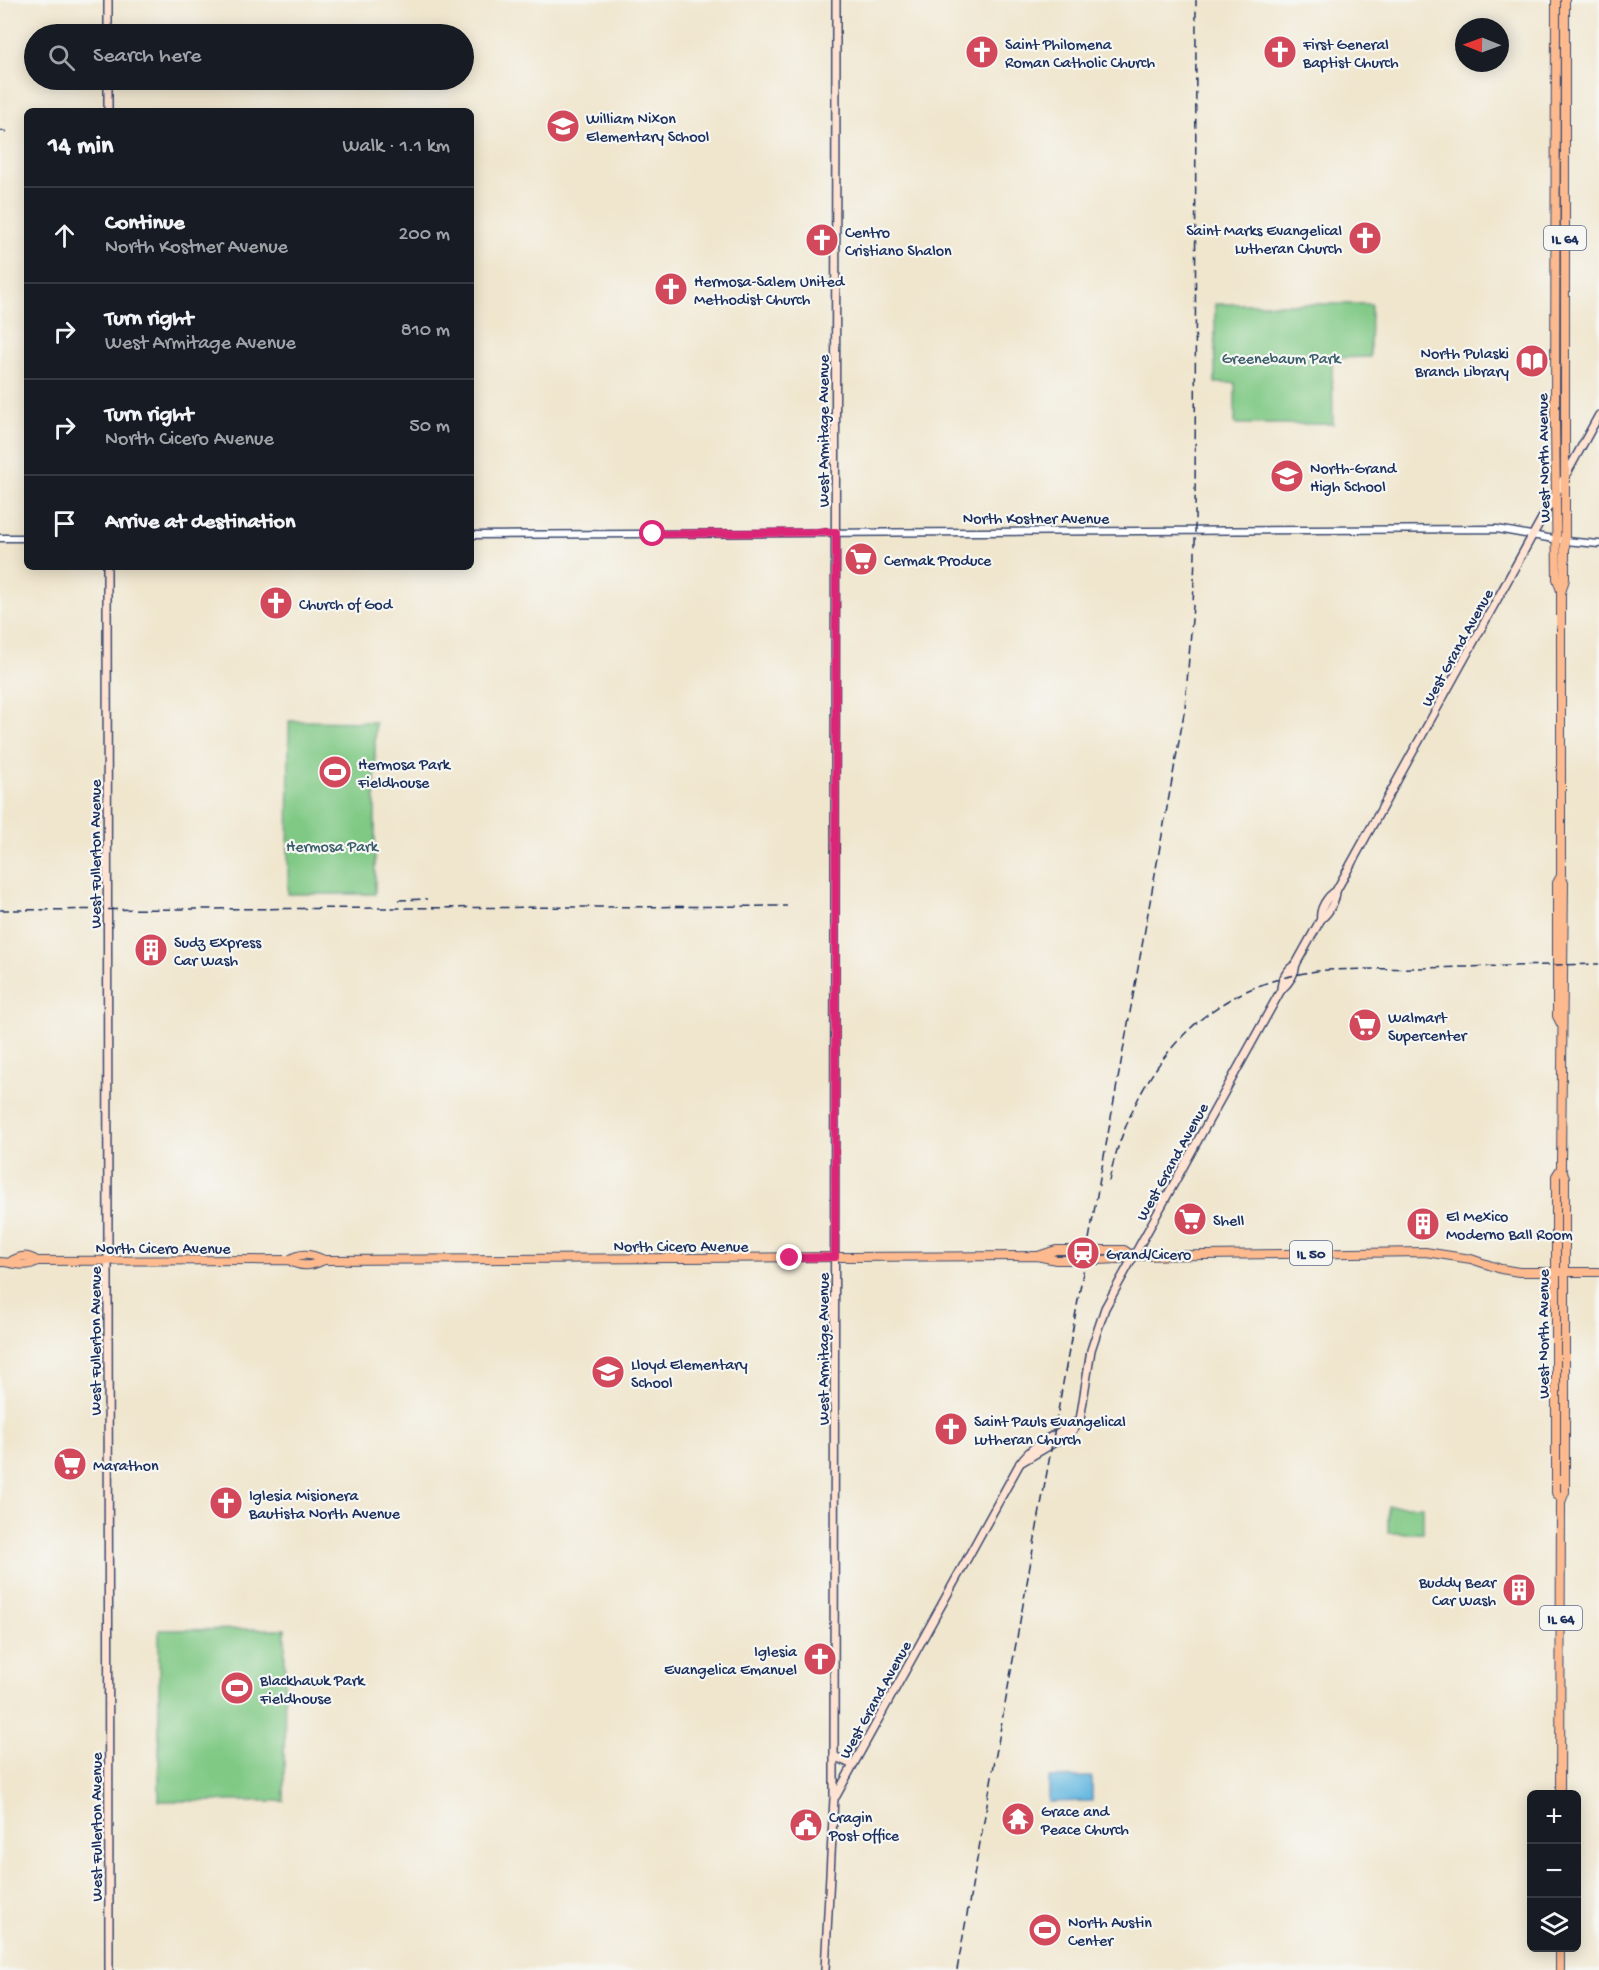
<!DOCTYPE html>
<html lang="en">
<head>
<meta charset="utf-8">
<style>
	body { margin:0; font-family:"Gochi Hand",sans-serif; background:#20242c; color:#f1f3f6 }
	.controls { position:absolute; right:18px; bottom:18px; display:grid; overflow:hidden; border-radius:9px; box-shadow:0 3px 15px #0003 }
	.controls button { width:54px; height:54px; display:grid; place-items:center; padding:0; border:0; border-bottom:2px solid #363941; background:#171b24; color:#f1f3f6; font:30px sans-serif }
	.compass { position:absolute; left:1455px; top:18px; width:54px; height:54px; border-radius:50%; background:#171b24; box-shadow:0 3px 15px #0003; rotate:271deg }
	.stop { position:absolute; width:18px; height:18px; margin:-14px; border:4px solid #db2777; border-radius:50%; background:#fff }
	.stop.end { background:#db2777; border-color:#fff; box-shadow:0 2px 6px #0008 }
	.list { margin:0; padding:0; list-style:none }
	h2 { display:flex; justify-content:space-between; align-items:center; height:78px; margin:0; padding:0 24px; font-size:26px }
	h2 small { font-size:20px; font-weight:400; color:#9ea1a6 }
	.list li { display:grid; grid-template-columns:39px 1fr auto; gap:18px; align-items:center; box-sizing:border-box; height:96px; padding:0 24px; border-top:2px solid #363941 }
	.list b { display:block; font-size:22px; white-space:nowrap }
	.list p { margin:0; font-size:20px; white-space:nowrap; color:#9ea1a6 }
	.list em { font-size:20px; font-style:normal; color:#9ea1a6 }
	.icon { flex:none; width:33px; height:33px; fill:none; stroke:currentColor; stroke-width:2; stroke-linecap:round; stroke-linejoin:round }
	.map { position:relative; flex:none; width:1599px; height:1970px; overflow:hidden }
	.search { position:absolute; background:#171b24; box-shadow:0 3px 15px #0003; left:24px; top:24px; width:450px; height:66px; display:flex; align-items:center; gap:15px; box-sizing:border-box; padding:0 21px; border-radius:33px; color:#9ea1a6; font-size:22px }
	.panel { position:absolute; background:#171b24; box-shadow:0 3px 15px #0003; left:24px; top:108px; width:450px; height:462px; border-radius:9px }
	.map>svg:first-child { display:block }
	.green { fill:#80c985; stroke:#4e7c72; stroke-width:1.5 }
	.water { fill:#64b7e0; stroke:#40739f; stroke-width:1.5 }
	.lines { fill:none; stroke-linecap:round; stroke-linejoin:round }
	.primary-tunnel { stroke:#c5c1b8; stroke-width:8; stroke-dasharray:8 4; stroke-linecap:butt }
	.tertiary-casing { stroke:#3b4a6f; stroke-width:9 }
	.secondary-casing { stroke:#3b4a6f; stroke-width:10 }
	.primary-casing { stroke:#3b4a6f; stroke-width:10 }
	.tertiary { stroke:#fff; stroke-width:6 }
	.secondary { stroke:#fee3d2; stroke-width:7 }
	.primary { stroke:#fcba8e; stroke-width:8 }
	.rail { stroke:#1b2f5e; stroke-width:1.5; stroke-dasharray:9 4.5; stroke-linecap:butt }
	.route { stroke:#db2777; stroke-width:8 }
	.labels { text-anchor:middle; stroke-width:4.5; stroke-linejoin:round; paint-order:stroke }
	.shield { fill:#f6f6f2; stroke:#5d6b8a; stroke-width:1.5 }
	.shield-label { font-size:15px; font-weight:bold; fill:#1b2f5e }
	.poi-label { font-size:16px; fill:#1b2f5e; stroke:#f6f6f2; text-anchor:start }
	.park-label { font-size:16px; fill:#395d6a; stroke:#f6f6f2 }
	.street-label { font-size:16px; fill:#1b2f5e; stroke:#f6f6f2 }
</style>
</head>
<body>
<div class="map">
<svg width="1599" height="1970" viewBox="0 0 1599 1970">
	<rect width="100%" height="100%" fill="#f6f6f2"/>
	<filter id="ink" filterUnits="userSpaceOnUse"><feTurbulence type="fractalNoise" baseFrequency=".0167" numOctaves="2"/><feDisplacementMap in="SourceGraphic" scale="12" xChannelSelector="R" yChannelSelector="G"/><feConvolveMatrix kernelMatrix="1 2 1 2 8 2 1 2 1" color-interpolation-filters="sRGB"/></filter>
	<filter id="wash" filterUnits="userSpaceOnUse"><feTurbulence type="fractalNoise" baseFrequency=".008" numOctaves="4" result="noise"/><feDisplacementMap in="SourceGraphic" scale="24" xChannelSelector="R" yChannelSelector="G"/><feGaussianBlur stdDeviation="1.35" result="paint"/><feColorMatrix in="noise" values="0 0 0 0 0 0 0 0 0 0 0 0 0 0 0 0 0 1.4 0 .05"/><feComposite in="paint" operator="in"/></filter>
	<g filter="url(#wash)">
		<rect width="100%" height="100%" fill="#f0e6ce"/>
		<g class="green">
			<polygon points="1371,304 1370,357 1332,358 1333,424 1235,424 1235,383 1215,383 1215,304"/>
			<polygon points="289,721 375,722 375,894 288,894"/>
			<rect x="1388" y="1506" width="35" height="27"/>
			<polygon points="285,1629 284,1801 159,1801 159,1630"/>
		</g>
		<polygon class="water" points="1092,1777 1092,1801 1049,1802 1049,1778"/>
	</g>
	<g filter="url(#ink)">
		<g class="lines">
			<g class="primary-tunnel">
				<polyline points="1075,1250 1100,1250"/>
				<polyline points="1074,1260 1098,1260"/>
			</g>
			<g class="tertiary-casing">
				<g id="tertiary">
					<polyline points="471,535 1497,529 1565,541 1599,544"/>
					<polyline points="0,538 27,538"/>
				</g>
			</g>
			<g class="secondary-casing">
				<g id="secondary">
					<polyline points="108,34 108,0"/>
					<polyline points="108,111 108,80"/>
					<polyline points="107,567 109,1970"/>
					<path d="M1321,919c-2,-9 6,-23 15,-28"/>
					<path d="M1281,990c0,-10 6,-21 15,-26"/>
					<path d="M1020,1463l44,-26 9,-7 7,-10 11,-70 14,-42 176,-318c8,-7 14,-16 15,-26l25,-45c7,-5 15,-18 15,-28l263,-476"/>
					<polyline points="834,1756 853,1765"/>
					<path d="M836,1796l184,-333c13,-20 36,-28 56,-41"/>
					<polyline points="825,1970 834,1798 836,0"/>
				</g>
			</g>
			<g class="primary-casing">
				<g id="primary">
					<polyline points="1556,0 1555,422 1557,579 1561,591"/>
					<polyline points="1561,1024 1557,1016 1557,883 1561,876"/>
					<polyline points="1100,1250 1124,1250 1133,1256"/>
					<polyline points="1038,1256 1056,1250 1075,1250"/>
					<path d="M289,1260c12,-8 22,-6 35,0"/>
					<polyline points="1098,1260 1119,1259 1133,1256 1425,1252 1471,1259 1501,1269 1519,1272 1599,1272"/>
					<path d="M0,1262c14,0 24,7 37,-1l252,-1c12,8 23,6 35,0l713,-4 19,4h18"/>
					<path d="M10,1262c10,-7 17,-7 27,-1"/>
					<polyline points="1561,1498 1556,1493 1556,1176 1561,1168"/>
					<polyline points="1560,1794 1561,1502 1565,1492 1565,1177 1561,1168 1561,1163 1564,883 1561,876 1561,593 1565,579 1565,0"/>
					<polyline points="1560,1948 1560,1970"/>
				</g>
			</g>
			<use href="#tertiary" class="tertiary"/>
			<use href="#secondary" class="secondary"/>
			<use href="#primary" class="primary"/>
			<g class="rail">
				<polyline points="0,130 7,132"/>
				<polyline points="398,900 427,899"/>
				<polyline points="0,910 787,906"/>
				<path d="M1109,1181c5,-26 14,-49 25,-74 39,-81 102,-128 193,-137l272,-6"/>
				<polyline points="957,1970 1185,708 1193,606 1195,555 1196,0"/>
			</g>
		</g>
	</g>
	<g class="lines" filter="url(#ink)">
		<polyline class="route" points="653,534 836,532 835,1257 790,1258"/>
	</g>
	<defs>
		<g id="church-disc" transform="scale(1.725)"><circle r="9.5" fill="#d1495b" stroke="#f6f6f2"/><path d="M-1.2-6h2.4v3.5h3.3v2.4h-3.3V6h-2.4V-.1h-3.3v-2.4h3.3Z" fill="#fff"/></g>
		<g id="school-disc" transform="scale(1.725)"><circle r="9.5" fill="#d1495b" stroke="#f6f6f2"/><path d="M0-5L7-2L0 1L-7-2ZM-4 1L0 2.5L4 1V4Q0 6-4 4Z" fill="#fff"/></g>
		<g id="library-disc" transform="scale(1.725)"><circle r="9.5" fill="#d1495b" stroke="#f6f6f2"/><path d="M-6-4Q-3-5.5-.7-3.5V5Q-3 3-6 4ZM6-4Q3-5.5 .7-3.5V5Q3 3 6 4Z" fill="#fff"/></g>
		<g id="supermarket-disc" transform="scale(1.725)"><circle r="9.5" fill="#d1495b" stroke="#f6f6f2"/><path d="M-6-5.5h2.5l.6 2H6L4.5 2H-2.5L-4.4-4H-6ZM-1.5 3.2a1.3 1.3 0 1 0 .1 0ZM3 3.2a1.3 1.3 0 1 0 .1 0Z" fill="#fff"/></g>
		<g id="stadium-disc" transform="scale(1.725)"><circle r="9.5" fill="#d1495b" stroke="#f6f6f2"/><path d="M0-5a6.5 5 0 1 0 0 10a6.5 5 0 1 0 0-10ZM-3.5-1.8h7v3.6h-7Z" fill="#fff"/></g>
		<g id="building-disc" transform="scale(1.725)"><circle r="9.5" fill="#d1495b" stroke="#f6f6f2"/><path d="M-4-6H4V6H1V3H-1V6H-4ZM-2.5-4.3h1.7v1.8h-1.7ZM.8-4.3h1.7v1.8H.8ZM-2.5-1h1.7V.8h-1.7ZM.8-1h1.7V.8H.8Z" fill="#fff"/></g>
		<g id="station-disc" transform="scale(1.725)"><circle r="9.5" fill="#d1495b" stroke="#f6f6f2"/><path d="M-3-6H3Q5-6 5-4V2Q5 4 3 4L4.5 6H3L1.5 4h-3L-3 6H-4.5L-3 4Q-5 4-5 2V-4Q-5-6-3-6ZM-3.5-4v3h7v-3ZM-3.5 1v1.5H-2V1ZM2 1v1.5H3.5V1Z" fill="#fff"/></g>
		<g id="temple-disc" transform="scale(1.725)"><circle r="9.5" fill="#d1495b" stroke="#f6f6f2"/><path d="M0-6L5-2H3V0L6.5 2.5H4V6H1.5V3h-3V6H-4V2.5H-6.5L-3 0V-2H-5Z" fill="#fff"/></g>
		<g id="civic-disc" transform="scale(1.725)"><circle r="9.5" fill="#d1495b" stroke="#f6f6f2"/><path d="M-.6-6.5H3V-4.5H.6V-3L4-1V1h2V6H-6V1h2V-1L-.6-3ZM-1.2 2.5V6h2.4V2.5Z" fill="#fff"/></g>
	</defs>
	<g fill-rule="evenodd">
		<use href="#church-disc" x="982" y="52"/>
		<use href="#church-disc" x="1280" y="52"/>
		<use href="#school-disc" x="563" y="126"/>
		<use href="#church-disc" x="1365" y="238"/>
		<use href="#church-disc" x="822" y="240"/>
		<use href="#church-disc" x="671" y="289"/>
		<use href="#library-disc" x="1532" y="361"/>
		<use href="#school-disc" x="1287" y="476"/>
		<use href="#supermarket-disc" x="861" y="559"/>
		<use href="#church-disc" x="276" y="603"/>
		<use href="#stadium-disc" x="335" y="772"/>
		<use href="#building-disc" x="151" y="950"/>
		<use href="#supermarket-disc" x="1365" y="1025"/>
		<use href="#supermarket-disc" x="1190" y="1219"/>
		<use href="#building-disc" x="1423" y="1224"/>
		<use href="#station-disc" x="1083" y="1253"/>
		<use href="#school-disc" x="608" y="1372"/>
		<use href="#church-disc" x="951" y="1429"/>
		<use href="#supermarket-disc" x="70" y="1464"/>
		<use href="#church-disc" x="226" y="1503"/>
		<use href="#building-disc" x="1519" y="1590"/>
		<use href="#church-disc" x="820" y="1659"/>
		<use href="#stadium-disc" x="237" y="1688"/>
		<use href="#temple-disc" x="1018" y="1819"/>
		<use href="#civic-disc" x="806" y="1825"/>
		<use href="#stadium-disc" x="1045" y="1930"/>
	</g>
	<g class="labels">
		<g class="shield">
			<rect x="1544" y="226" width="42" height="24" rx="4.5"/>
			<rect x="1290" y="1241" width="42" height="24" rx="4.5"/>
			<rect x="1540" y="1606" width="42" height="24" rx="4.5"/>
		</g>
		<g class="shield-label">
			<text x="1565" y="243">IL 64</text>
			<text x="1311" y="1258">IL 50</text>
			<text x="1561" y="1623">IL 64</text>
		</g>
		<g class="poi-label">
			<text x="1005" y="49">Saint Philomena<tspan x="1005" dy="18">Roman Catholic Church</tspan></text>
			<text x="1303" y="49">First General<tspan x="1303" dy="18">Baptist Church</tspan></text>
			<text x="586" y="123">William Nixon<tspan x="586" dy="18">Elementary School</tspan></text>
			<text x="1342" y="235" text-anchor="end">Saint Marks Evangelical<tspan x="1342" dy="18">Lutheran Church</tspan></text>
			<text x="845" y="237">Centro<tspan x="845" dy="18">Cristiano Shalon</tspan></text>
			<text x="694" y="286">Hermosa-Salem United<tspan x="694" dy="18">Methodist Church</tspan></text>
			<text x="1509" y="358" text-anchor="end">North Pulaski<tspan x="1509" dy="18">Branch Library</tspan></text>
			<text x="1310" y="473">North-Grand<tspan x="1310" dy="18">High School</tspan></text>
			<text x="884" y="565">Cermak Produce</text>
			<text x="299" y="609">Church of God</text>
			<text x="358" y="769">Hermosa Park<tspan x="358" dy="18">Fieldhouse</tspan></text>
			<text x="174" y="947">Sudz Express<tspan x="174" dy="18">Car Wash</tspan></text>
			<text x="1388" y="1022">Walmart<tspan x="1388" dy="18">Supercenter</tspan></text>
			<text x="1446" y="1221">El Mexico<tspan x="1446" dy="18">Moderno Ball Room</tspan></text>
			<text x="1213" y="1225">Shell</text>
			<text x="1106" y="1259">Grand/Cicero</text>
			<text x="631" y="1369">Lloyd Elementary<tspan x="631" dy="18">School</tspan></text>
			<text x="974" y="1426">Saint Pauls Evangelical<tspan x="974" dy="18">Lutheran Church</tspan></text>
			<text x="93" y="1470">Marathon</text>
			<text x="249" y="1500">Iglesia Misionera<tspan x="249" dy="18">Bautista North Avenue</tspan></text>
			<text x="1496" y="1587" text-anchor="end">Buddy Bear<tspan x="1496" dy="18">Car Wash</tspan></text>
			<text x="797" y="1656" text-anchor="end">Iglesia<tspan x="797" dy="18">Evangelica Emanuel</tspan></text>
			<text x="260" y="1685">Blackhawk Park<tspan x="260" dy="18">Fieldhouse</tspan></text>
			<text x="1041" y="1816">Grace and<tspan x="1041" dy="18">Peace Church</tspan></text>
			<text x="829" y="1822">Cragin<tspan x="829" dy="18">Post Office</tspan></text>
			<text x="1068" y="1927">North Austin<tspan x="1068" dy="18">Center</tspan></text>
		</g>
		<g class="park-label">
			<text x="1281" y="363">Greenebaum Park</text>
			<text x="332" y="851">Hermosa Park</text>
		</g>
		<g class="street-label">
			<text transform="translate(822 431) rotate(-90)" y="6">West Armitage Avenue</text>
			<text transform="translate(1542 458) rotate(-91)" y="6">West North Avenue</text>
			<text x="1036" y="523">North Kostner Avenue</text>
			<text transform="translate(1456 647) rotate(-61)" y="6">West Grand Avenue</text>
			<text transform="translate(94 854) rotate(-90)" y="6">West Fullerton Avenue</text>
			<text transform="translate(1171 1161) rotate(-61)" y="6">West Grand Avenue</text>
			<text x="681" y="1251">North Cicero Avenue</text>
			<text x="163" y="1253">North Cicero Avenue</text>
			<text transform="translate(1542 1334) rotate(-90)" y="6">West North Avenue</text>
			<text transform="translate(94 1341) rotate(-90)" y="6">West Fullerton Avenue</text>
			<text transform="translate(822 1349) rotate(-90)" y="6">West Armitage Avenue</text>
			<text transform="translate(874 1699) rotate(-61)" y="6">West Grand Avenue</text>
			<text transform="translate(95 1827) rotate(-90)" y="6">West Fullerton Avenue</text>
		</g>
	</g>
</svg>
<div class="controls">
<button>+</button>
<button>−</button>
<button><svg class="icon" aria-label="layers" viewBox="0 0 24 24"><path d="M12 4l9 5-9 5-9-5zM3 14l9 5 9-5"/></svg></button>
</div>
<svg class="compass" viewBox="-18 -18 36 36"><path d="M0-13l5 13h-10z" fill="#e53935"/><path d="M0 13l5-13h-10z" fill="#9ea1a6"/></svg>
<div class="stop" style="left:653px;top:534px"></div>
<div class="stop end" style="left:790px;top:1258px"></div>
<div class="search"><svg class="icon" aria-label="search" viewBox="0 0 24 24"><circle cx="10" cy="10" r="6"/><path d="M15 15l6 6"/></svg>Search here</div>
<section class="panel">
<h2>14 min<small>Walk · 1.1 km</small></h2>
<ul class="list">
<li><svg class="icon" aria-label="ahead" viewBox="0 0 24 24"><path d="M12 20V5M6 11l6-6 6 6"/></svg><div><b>Continue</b><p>North Kostner Avenue</p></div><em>200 m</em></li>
<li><svg class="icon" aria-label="right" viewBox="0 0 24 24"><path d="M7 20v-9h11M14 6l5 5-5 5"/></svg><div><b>Turn right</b><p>West Armitage Avenue</p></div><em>810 m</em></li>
<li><svg class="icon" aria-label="right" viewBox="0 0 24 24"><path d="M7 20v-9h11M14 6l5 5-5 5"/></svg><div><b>Turn right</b><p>North Cicero Avenue</p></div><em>50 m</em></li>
<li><svg class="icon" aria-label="arrive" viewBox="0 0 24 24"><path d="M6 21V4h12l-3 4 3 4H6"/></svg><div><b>Arrive at destination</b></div></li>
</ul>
</section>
</div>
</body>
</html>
